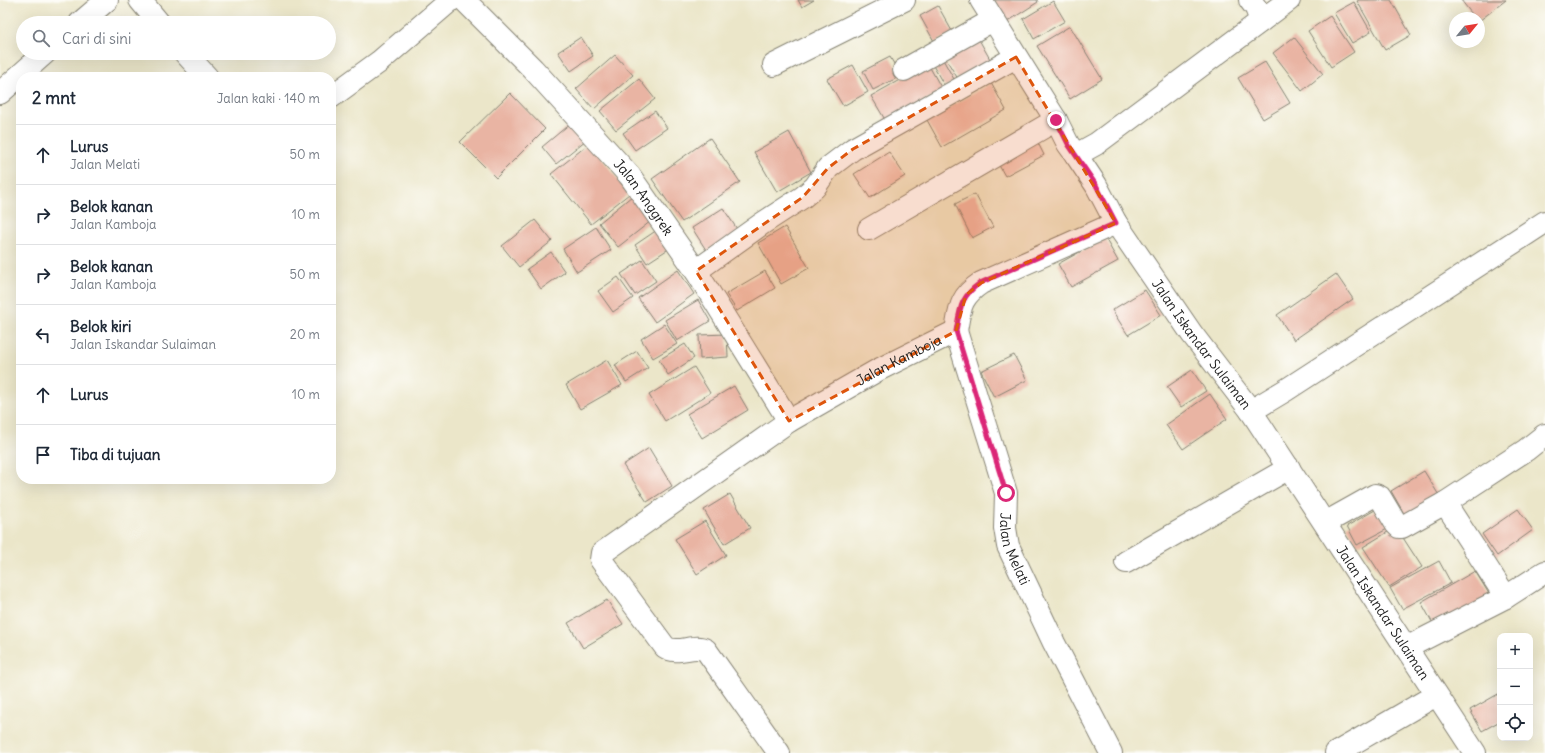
<!DOCTYPE html>
<html lang="id">
<head>
<meta charset="utf-8">
<style>
	body { margin:0; font-family:Delius,sans-serif; background:#f6f6f7; color:#1f2937 }
	.controls { position:absolute; right:12px; bottom:12px; display:grid; overflow:hidden; border-radius:8px; box-shadow:0 4px 16px #0002 }
	.controls button { width:36px; height:36px; display:grid; place-items:center; padding:0; border:0; border-bottom:1px solid #e0e1e3; background:#fff; color:#1f2937; font:20px sans-serif }
	.compass { position:absolute; left:1449px; top:12px; width:36px; height:36px; border-radius:50%; background:#fff; box-shadow:0 4px 16px #0002; rotate:60deg }
	.stop { position:absolute; width:12px; height:12px; margin:-9px; border:3px solid #db2777; border-radius:50%; background:#fff }
	.stop.end { background:#db2777; border-color:#fff; box-shadow:0 1px 4px #0008 }
	.list { margin:0; padding:0; list-style:none }
	h2 { display:flex; justify-content:space-between; align-items:center; height:52px; margin:0; padding:0 16px; font-size:17px }
	h2 small { font-size:13px; font-weight:400; color:#747a83 }
	.list li { display:grid; grid-template-columns:26px 1fr auto; gap:12px; align-items:center; box-sizing:border-box; height:60px; padding:0 16px; border-top:1px solid #e0e1e3 }
	.list b { display:block; font-size:15px; white-space:nowrap }
	.list p { margin:0; font-size:13px; white-space:nowrap; color:#747a83 }
	.list em { font-size:13px; font-style:normal; color:#747a83 }
	.icon { flex:none; width:22px; height:22px; fill:none; stroke:currentColor; stroke-width:2; stroke-linecap:round; stroke-linejoin:round }
	.map { position:relative; flex:none; width:1545px; height:753px; overflow:hidden }
	.search { position:absolute; background:#fff; box-shadow:0 4px 16px #0002; left:16px; top:16px; width:320px; height:44px; display:flex; align-items:center; gap:10px; box-sizing:border-box; padding:0 14px; border-radius:22px; color:#747a83; font-size:15px }
	.panel { position:absolute; background:#fff; box-shadow:0 4px 16px #0002; left:16px; top:72px; width:320px; height:412px; border-radius:16px }
	.map>svg:first-child { display:block }
	.building { fill:#e9b4a3 }
	.lines { fill:none; stroke-linecap:round; stroke-linejoin:round }
	.minor-casing { stroke:#848172; stroke-width:24 }
	.minor { stroke:#fff; stroke-width:22 }
	.route { stroke:#db2777; stroke-width:5 }
	.marked { fill:#de560d; fill-opacity:0.2; stroke:#de560d; stroke-width:3; stroke-dasharray:8 5; stroke-linejoin:round }
	.labels { text-anchor:middle; stroke-width:3; stroke-linejoin:round; paint-order:stroke }
	.street-label { font-size:14px; fill:#1c1c1c; stroke:#fdfcf7 }
</style>
</head>
<body>
<div class="map">
<svg width="1545" height="753" viewBox="0 0 1545 753">
	<rect width="100%" height="100%" fill="#fdfcf7"/>
	<filter id="ink" filterUnits="userSpaceOnUse"><feTurbulence type="fractalNoise" baseFrequency=".025" numOctaves="2"/><feDisplacementMap in="SourceGraphic" scale="8" xChannelSelector="R" yChannelSelector="G"/><feConvolveMatrix kernelMatrix="1 2 1 2 8 2 1 2 1" color-interpolation-filters="sRGB"/></filter>
	<filter id="wash" filterUnits="userSpaceOnUse"><feTurbulence type="fractalNoise" baseFrequency=".012" numOctaves="4" result="noise"/><feDisplacementMap in="SourceGraphic" scale="16" xChannelSelector="R" yChannelSelector="G"/><feGaussianBlur stdDeviation="0.9" result="paint"/><feColorMatrix in="noise" values="0 0 0 0 0 0 0 0 0 0 0 0 0 0 0 0 0 1.4 0 .05"/><feComposite in="paint" operator="in"/></filter>
	<g filter="url(#wash)">
		<rect width="100%" height="100%" fill="#ebe6c9"/>
		<g id="blocks">
			<g class="building">
				<polygon points="798,0 814,0 802,7"/>
				<polygon points="995,0 1037,0 1038,2 1007,22 994,1"/>
				<polygon points="1359,0 1391,0 1411,35 1385,50 1357,1"/>
				<polygon points="1461,0 1506,0 1479,21 1479,18 1475,18"/>
				<polygon points="1053,1 1065,21 1034,39 1023,19"/>
				<polygon points="1354,2 1371,32 1352,43 1334,13"/>
				<polygon points="938,6 953,33 935,43 920,16"/>
				<polygon points="1330,16 1354,52 1331,67 1308,31"/>
				<polygon points="1070,26 1102,79 1070,99 1037,46"/>
				<polygon points="977,36 991,61 958,79 943,54"/>
				<polygon points="581,37 593,56 571,71 558,52"/>
				<polygon points="1294,37 1323,74 1302,91 1273,53"/>
				<polygon points="615,55 633,75 594,109 576,89"/>
				<polygon points="941,56 955,81 945,87 931,62"/>
				<polygon points="890,57 901,76 873,90 863,71"/>
				<polygon points="1265,62 1290,103 1263,119 1238,78"/>
				<polygon points="928,64 943,91 887,123 871,96"/>
				<polygon points="853,65 868,92 843,106 827,79"/>
				<polygon points="639,79 655,99 616,130 600,111"/>
				<polygon points="991,83 1006,110 942,147 927,120"/>
				<polygon points="510,93 545,129 496,178 460,142"/>
				<polygon points="655,111 667,128 635,150 623,133"/>
				<polygon points="572,122 586,140 556,164 542,147"/>
				<polygon points="789,132 811,172 777,192 754,152"/>
				<polygon points="710,138 740,182 682,222 652,179"/>
				<polygon points="1036,139 1044,155 1005,176 996,160"/>
				<polygon points="590,143 629,194 591,224 551,174"/>
				<polygon points="889,152 905,176 870,198 854,174"/>
				<polygon points="975,194 993,227 972,238 955,204"/>
				<polygon points="632,196 651,221 618,247 599,223"/>
				<polygon points="723,208 739,232 708,253 692,228"/>
				<polygon points="535,220 552,241 519,267 502,246"/>
				<polygon points="596,227 611,250 577,272 563,249"/>
				<polygon points="785,227 809,268 781,284 758,243"/>
				<polygon points="657,230 670,248 647,263 635,245"/>
				<polygon points="1105,238 1118,261 1071,287 1058,264"/>
				<polygon points="551,252 565,272 541,289 527,269"/>
				<polygon points="642,260 656,281 635,295 621,274"/>
				<polygon points="678,270 694,294 655,322 638,298"/>
				<polygon points="765,271 775,288 737,311 726,294"/>
				<polygon points="1336,274 1353,299 1294,340 1277,315"/>
				<polygon points="618,277 633,298 613,312 598,291"/>
				<polygon points="1145,290 1161,315 1128,335 1112,310"/>
				<polygon points="698,300 710,321 677,341 665,320"/>
				<polygon points="664,324 677,344 653,358 641,339"/>
				<polygon points="727,334 728,357 700,359 699,335"/>
				<polygon points="685,344 694,358 668,375 659,360"/>
				<polygon points="637,351 648,368 626,382 615,365"/>
				<polygon points="1014,355 1027,380 994,397 981,371"/>
				<polygon points="607,360 622,385 580,409 566,385"/>
				<polygon points="694,367 710,393 665,421 649,395"/>
				<polygon points="1192,370 1206,391 1181,407 1167,387"/>
				<polygon points="734,386 748,410 702,438 687,414"/>
				<polygon points="1210,394 1227,419 1183,449 1166,425"/>
				<polygon points="649,448 672,486 647,502 623,465"/>
				<polygon points="1424,471 1440,497 1406,517 1391,491"/>
				<polygon points="730,494 750,528 724,544 704,510"/>
				<polygon points="1382,506 1393,526 1357,545 1347,526"/>
				<polygon points="1518,509 1533,530 1497,556 1482,534"/>
				<polygon points="705,521 726,555 697,574 675,539"/>
				<polygon points="1396,527 1422,567 1389,587 1363,547"/>
				<polygon points="1439,561 1451,583 1402,609 1390,588"/>
				<polygon points="1475,571 1491,597 1436,629 1421,602"/>
				<polygon points="607,600 623,624 583,648 568,623"/>
				<polygon points="1500,693 1500,721 1482,731 1470,710"/>
			</g>
		</g>
	</g>
	<g filter="url(#ink)">
		<use href="#blocks" fill-opacity="0" stroke="#848172" stroke-width="1"/>
		<g class="lines">
			<g class="minor-casing">
				<g id="minor">
					<polyline points="140,0 159,23"/>
					<path id="s1" d="M464,0l69,69 97,107 66,95 93,150"/>
					<polyline points="981,0 1056,120 1068,144 1076,155"/>
					<polyline points="1250,0 1256,8 1261,21"/>
					<path id="s2" d="M1289,0l-193,144 -20,11 20,30 20,38 76,111 59,77 224,342"/>
					<polyline points="80,23 107,0"/>
					<polyline points="185,53 207,77"/>
					<polyline points="774,65 904,0"/>
					<polyline points="904,70 993,20"/>
					<polyline points="0,93 45,53"/>
					<polyline points="331,97 379,62 451,0"/>
					<polyline points="869,229 1056,120"/>
					<polyline points="696,271 763,223 803,197 815,187 828,168 853,149 1016,57"/>
					<path id="s3" d="M956,331l50,162 -1,35 3,18 46,97 57,110"/>
					<polyline points="1251,411 1286,390 1545,222"/>
					<polyline points="1445,503 1506,597"/>
					<polyline points="1325,523 1375,495 1380,497 1396,524 1399,527 1402,527 1445,503 1526,450 1545,435"/>
					<polyline points="1126,562 1289,468"/>
					<polyline points="1406,648 1506,597 1545,572"/>
					<path id="s4" d="M779,753l-73,-103c-13,-7 -28,6 -41,-3l-64,-87 1,-7 187,-132 89,-51 78,-39c4,-23 4,-34 25,-48l135,-60"/>
					<polyline points="1336,753 1436,695"/>
				</g>
			</g>
			<use href="#minor" class="minor"/>
		</g>
	</g>
	<g class="lines" filter="url(#ink)">
		<path class="route" d="M1006,493l-50,-162c4,-22 4,-34 24,-48l136,-60 -20,-38 -28,-41 -12,-24"/>
	</g>
	<path class="marked" d="M1016,57l100,166 -135,60 -15,12 -10,36 -167,90 -93,-150 107,-74 25,-29 25,-19z"/>
	<g class="labels">
		<g class="street-label">
			<text dy="5" stroke="none"><textPath href="#s1" startOffset="267">Jalan Anggrek</textPath></text>
			<text dy="5" stroke="none"><textPath href="#s2" startOffset="491">Jalan Iskandar Sulaiman</textPath></text>
			<text dy="5" stroke="none"><textPath href="#s4" startOffset="638">Jalan Kamboja</textPath></text>
			<text dy="5" stroke="none"><textPath href="#s3" startOffset="227">Jalan Melati</textPath></text>
			<text dy="5" stroke="none"><textPath href="#s2" startOffset="815">Jalan Iskandar Sulaiman</textPath></text>
		</g>
	</g>
</svg>
<div class="controls">
<button>+</button>
<button>−</button>
<button><svg class="icon" aria-label="locate" viewBox="0 0 24 24"><circle cx="12" cy="12" r="6"/><path d="M12 2v4M12 18v4M2 12h4M18 12h4"/></svg></button>
</div>
<svg class="compass" viewBox="-18 -18 36 36"><path d="M0-13l5 13h-10z" fill="#e53935"/><path d="M0 13l5-13h-10z" fill="#747a83"/></svg>
<div class="stop" style="left:1006px;top:493px"></div>
<div class="stop end" style="left:1056px;top:120px"></div>
<div class="search"><svg class="icon" aria-label="search" viewBox="0 0 24 24"><circle cx="10" cy="10" r="6"/><path d="M15 15l6 6"/></svg>Cari di sini</div>
<section class="panel">
<h2>2 mnt<small>Jalan kaki · 140 m</small></h2>
<ul class="list">
<li><svg class="icon" aria-label="ahead" viewBox="0 0 24 24"><path d="M12 20V5M6 11l6-6 6 6"/></svg><div><b>Lurus</b><p>Jalan Melati</p></div><em>50 m</em></li>
<li><svg class="icon" aria-label="right" viewBox="0 0 24 24"><path d="M7 20v-9h11M14 6l5 5-5 5"/></svg><div><b>Belok kanan</b><p>Jalan Kamboja</p></div><em>10 m</em></li>
<li><svg class="icon" aria-label="right" viewBox="0 0 24 24"><path d="M7 20v-9h11M14 6l5 5-5 5"/></svg><div><b>Belok kanan</b><p>Jalan Kamboja</p></div><em>50 m</em></li>
<li><svg class="icon" aria-label="left" viewBox="0 0 24 24"><path d="M17 20v-9H6M10 6l-5 5 5 5"/></svg><div><b>Belok kiri</b><p>Jalan Iskandar Sulaiman</p></div><em>20 m</em></li>
<li><svg class="icon" aria-label="ahead" viewBox="0 0 24 24"><path d="M12 20V5M6 11l6-6 6 6"/></svg><div><b>Lurus</b></div><em>10 m</em></li>
<li><svg class="icon" aria-label="arrive" viewBox="0 0 24 24"><path d="M6 21V4h12l-3 4 3 4H6"/></svg><div><b>Tiba di tujuan</b></div></li>
</ul>
</section>
</div>
</body>
</html>
